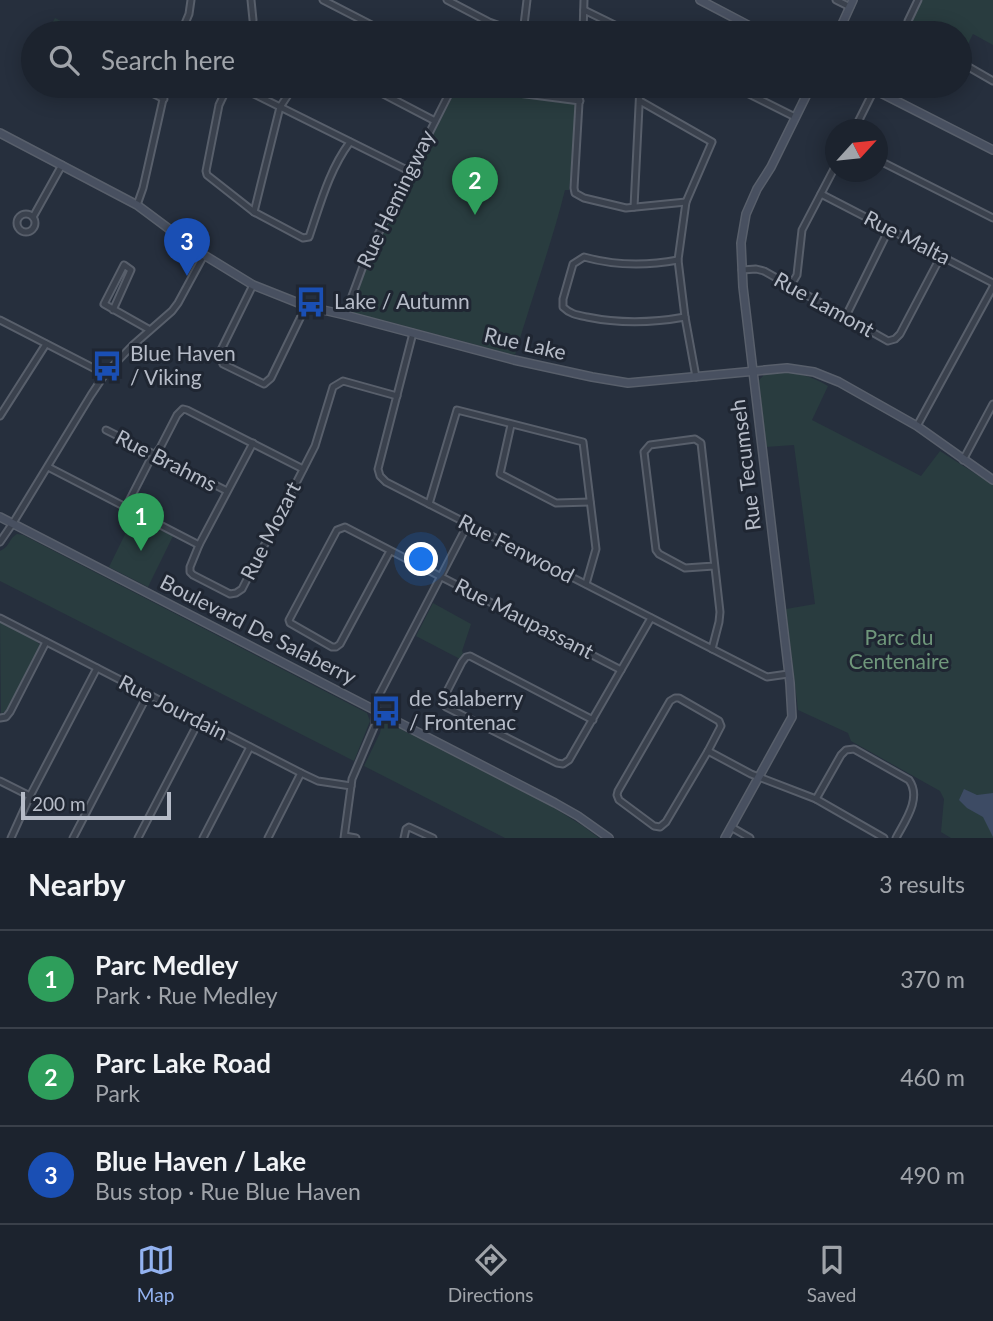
<!DOCTYPE html>
<html lang="en">
<head>
<meta charset="utf-8">
<style>
	body { margin:0; font-family:Lato,sans-serif; background:#292f3a; color:#f1f3f6 }
	.compass { position:absolute; left:825px; top:119px; width:63px; height:63px; border-radius:50%; background:#1c232e; box-shadow:0 4px 18px #0003; rotate:63deg }
	.scale { position:absolute; left:21px; bottom:18px; width:150px; box-sizing:border-box; padding-left:7px; border:4px solid #b6bcc8; border-top:0; font-size:19px; line-height:24px; white-space:nowrap; color:#b6bcc8; -webkit-text-stroke:5px #1f2632; paint-order:stroke }
	.you { position:absolute; left:422px; top:560px; width:24px; height:24px; margin:-18px; border:5px solid #fff; border-radius:50%; background:#1a73e8; box-shadow:0 0 0 10px #1a73e833 }
	.badge { display:grid; place-items:center; width:46px; height:46px; border-radius:50%; background:#93b2f0; color:#fff; font-size:23px; font-weight:700 }
	.pin { position:absolute; translate:-50% -58px; filter:drop-shadow(0 2px 4px #0008) }
	.pin::after { content:''; position:absolute; top:37px; width:24px; height:21px; background:inherit; clip-path:polygon(0 0,100% 0,50% 100%) }
	.list { margin:0; padding:0; list-style:none }
	h2 { display:flex; justify-content:space-between; align-items:center; height:91px; margin:0; padding:0 28px; font-size:30px }
	h2 small { font-size:23px; font-weight:400; color:#a0a4aa }
	.list li { display:grid; grid-template-columns:46px 1fr auto; gap:21px; align-items:center; box-sizing:border-box; height:98px; padding:0 28px; border-top:2px solid #3a404a }
	.list b { display:block; font-size:26px; white-space:nowrap }
	.list p { margin:0; font-size:23px; white-space:nowrap; color:#a0a4aa }
	.list em { font-size:23px; font-style:normal; color:#a0a4aa }
	.icon { flex:none; width:38px; height:38px; fill:none; stroke:currentColor; stroke-width:2; stroke-linecap:round; stroke-linejoin:round }
	.map { position:relative; flex:none; width:993px; height:838px; overflow:hidden }
	.search { position:absolute; background:#1c232e; box-shadow:0 4px 18px #0003; left:21px; right:21px; top:21px; height:77px; display:flex; align-items:center; gap:18px; box-sizing:border-box; padding:0 24px; border-radius:38px; color:#a0a4aa; font-size:26px }
	.sheet { height:385px; background:#1c232e }
	nav { display:flex; justify-content:space-around; align-items:center; box-sizing:border-box; height:98px; border-top:2px solid #3a404a; background:#1c232e; font-size:19px; color:#a0a4aa }
	nav a { display:grid; justify-items:center; gap:4px }
	nav .on { color:#93b2f0 }
	.map>svg:first-child { display:block }
	.green { fill:#293c3f }
	.water { fill:#3d4b64 }
	.lines { fill:none; stroke-linecap:round; stroke-linejoin:round }
	.street-casing { stroke:#585f6b; stroke-width:9 }
	.secondary-casing { stroke:#585f6b; stroke-width:10 }
	.street { stroke:#3a414d; stroke-width:5 }
	.secondary { stroke:#485060; stroke-width:7 }
	.labels { text-anchor:middle; stroke-width:6; stroke-linejoin:round; paint-order:stroke }
	.street-label { font-size:21px; fill:#b6bcc8; stroke:#1f2632 }
	.poi-label { font-size:21px; fill:#b6bcc8; stroke:#1f2632; text-anchor:start }
	.park-label { font-size:21px; fill:#6f977b; stroke:#1f2632 }
</style>
</head>
<body>
<div class="map">
<svg width="993" height="838" viewBox="0 0 993 838">
	<rect width="100%" height="100%" fill="#262f3d"/>
	<g class="green">
		<polygon points="918,0 993,0 993,45 973,34 960,60 960,33 908,33 908,21"/>
		<polygon points="55,18 74,28 72,33 47,33"/>
		<path d="M458,86h28l34,10 42,7 18,-2 -11,89h-4c-14,56 -34,110 -50,165l-140,-37 -30,-3 7,-9 22,-57z"/>
		<path d="M774,373c22,-1 35,2 54,13l-16,34 109,56 19,-25 53,34v353h-42l-10,-6 3,-33 -4,-8 -89,-50 -3,-8 -50,-23 -12,-101 29,-5 -21,-159 -28,2 -7,-67 5,-5z"/>
		<polygon points="134,516 173,536 148,587 109,567"/>
		<path d="M17,534l6,1 344,178 3,8 -16,40 -354,-180v-30c11,-5 8,-12 17,-17z"/>
		<polygon points="433,603 471,624 462,651 463,653 460,659 416,636"/>
		<polygon points="0,622 36,641 40,645 7,710 1,714"/>
		<polygon points="387,722 554,808 583,826 599,838 505,838 364,766 380,733 382,724"/>
	</g>
	<polygon class="water" points="964,789 977,795 993,793 993,837 983,817 967,808 959,800"/>
	<g class="lines">
		<g class="street-casing">
			<g id="street">
				<polyline points="251,0 253,20"/>
				<polyline points="323,0 387,33"/>
				<polyline points="447,0 489,22 520,33"/>
				<polyline points="836,0 850,7"/>
				<polyline points="584,10 631,33"/>
				<polyline points="181,33 189,14 191,0"/>
				<polyline points="523,33 527,0"/>
				<polyline points="583,33 584,0"/>
				<polyline points="908,33 908,21 918,0"/>
				<polyline points="960,62 993,81"/>
				<polyline points="138,86 164,99"/>
				<path d="M228,86l-9,19 -13,66 1,4 47,37 49,26 6,-1c11,-32 20,-67 41,-95"/>
				<polyline points="238,86 409,171"/>
				<polyline points="368,86 435,121"/>
				<polyline points="496,86 518,93 580,101"/>
				<polyline points="580,86 574,188 575,193 584,198 626,208 686,202"/>
				<polyline points="733,86 795,117"/>
				<polyline points="640,101 712,142 686,202 678,260 685,317 696,377"/>
				<polyline points="854,130 874,90"/>
				<polyline points="878,160 993,218"/>
				<polyline points="821,194 993,283"/>
				<polyline points="137,205 143,188 166,86"/>
				<polyline points="634,207 640,86"/>
				<polyline points="254,212 280,107 294,86"/>
				<circle cx="26" cy="223" r="9"/>
				<polyline points="33,217 62,165"/>
				<path d="M678,260c-32,6 -62,6 -94,-3l-11,7 -10,35v8c7,7 14,8 24,10 34,7 65,6 98,0"/>
				<polyline points="742,270 756,269 764,271 888,341 895,339 900,334 941,256"/>
				<polyline points="253,285 219,354 223,364 264,384 271,378 306,306"/>
				<polyline points="791,285 797,275 802,230 836,165"/>
				<polyline points="113,310 131,270 124,265 104,304 150,330"/>
				<polyline points="345,315 366,258 453,86"/>
				<polyline points="846,316 889,229"/>
				<polyline points="0,320 105,374"/>
				<polyline points="413,333 378,469 380,476 386,482 767,677 788,674"/>
				<polyline points="0,416 46,344"/>
				<polyline points="511,425 500,474 556,503 590,502"/>
				<polyline points="917,426 993,287"/>
				<polyline points="106,430 227,491"/>
				<polyline points="253,443 199,545 190,567 190,572 193,575 230,594 236,593 242,589 315,446 333,387 343,381 397,396"/>
				<polyline points="963,460 993,404"/>
				<polyline points="48,467 199,545"/>
				<polyline points="429,504 457,410 583,442 596,549 586,584"/>
				<polyline points="126,507 149,462 160,448 177,415 183,409 187,410 303,469"/>
				<polyline points="0,542 13,523 91,395 105,374 132,346 172,311 178,303 204,255"/>
				<polyline points="390,551 340,644 336,647 332,647 290,623 289,620 337,530 345,527 621,670"/>
				<polyline points="0,618 301,773 318,781 351,786"/>
				<polyline points="712,649 719,622 720,612 701,443 695,439 650,445 644,452 656,550 659,554 685,568 714,566"/>
				<polygon points="675,698 679,698 719,721 721,726 708,751 666,822 660,827 654,826 619,800 617,795 618,791 670,701"/>
				<polyline points="0,718 6,717 10,712 46,642"/>
				<polyline points="593,720 470,656 466,657 462,662 442,701 446,707 557,763 563,764 569,760 651,618"/>
				<polyline points="708,751 751,774 816,799 884,838"/>
				<polyline points="0,781 30,796"/>
				<path d="M816,799l25,-44 5,-5 8,-1 55,31c13,18 -4,41 -13,58"/>
				<polyline points="731,827 750,838"/>
				<polyline points="345,836 356,838"/>
				<polyline points="11,838 30,796 97,668"/>
				<polyline points="73,838 148,694"/>
				<polyline points="138,838 199,721"/>
				<polyline points="203,838 250,747"/>
				<polyline points="268,838 301,773"/>
				<polyline points="344,838 352,779 375,725 376,701 468,524"/>
				<polyline points="404,838 406,829 409,827 433,838"/>
			</g>
		</g>
		<g class="secondary-casing">
			<g id="secondary">
				<polyline points="700,0 763,33"/>
				<polyline points="838,33 853,0"/>
				<polyline points="867,86 993,150"/>
				<polyline points="0,133 137,205 204,255 253,285 306,306 345,315 514,360 592,377 628,383 787,368 814,372 839,382 917,426 993,480"/>
				<polyline points="0,517 555,803 578,816 609,838"/>
				<polyline points="725,838 792,717 790,683 743,287 741,243 746,214 757,189 771,167 811,86"/>
			</g>
		</g>
		<use href="#street" class="street"/>
		<use href="#secondary" class="secondary"/>
	</g>
	<defs>
		<g id="bus-bare" transform="scale(2.415)"><path d="M-5-6H5V4H4V6H2V4H-2V6H-4V4H-5ZM-3.5-4V0h7V-4ZM-3.5 1.2v1.5H-2V1.2ZM2 1.2v1.5H3.5V1.2Z" fill="#1a4fb4" stroke="#1f2632" stroke-width="2.5" paint-order="stroke"/></g>
	</defs>
	<g fill-rule="evenodd">
		<use href="#bus-bare" x="311" y="302"/>
		<use href="#bus-bare" x="107" y="366"/>
		<use href="#bus-bare" x="386" y="711"/>
	</g>
	<g class="labels">
		<g class="street-label">
			<text transform="translate(396 199) rotate(-64)" y="7">Rue Hemingway</text>
			<text transform="translate(907 238) rotate(27)" y="7">Rue Malta</text>
			<text transform="translate(824 305) rotate(29)" y="7">Rue Lamont</text>
			<text transform="translate(525 344) rotate(13)" y="7">Rue Lake</text>
			<text transform="translate(166 461) rotate(27)" y="7">Rue Brahms</text>
			<text transform="translate(746 465) rotate(-97)" y="7">Rue Tecumseh</text>
			<text transform="translate(271 531) rotate(-63)" y="7">Rue Mozart</text>
			<text transform="translate(516 549) rotate(27)" y="7">Rue Fenwood</text>
			<text transform="translate(524 619) rotate(27)" y="7">Rue Maupassant</text>
			<text transform="translate(258 630) rotate(27)" y="7">Boulevard De Salaberry</text>
			<text transform="translate(173 708) rotate(27)" y="7">Rue Jourdain</text>
		</g>
		<g class="poi-label">
			<text x="334" y="309">Lake / Autumn</text>
			<text x="130" y="361">Blue Haven<tspan x="130" dy="24">/ Viking</tspan></text>
			<text x="409" y="706">de Salaberry<tspan x="409" dy="24">/ Frontenac</tspan></text>
		</g>
		<g class="park-label">
			<text x="899" y="645">Parc du<tspan x="899" dy="24">Centenaire</tspan></text>
		</g>
	</g>
</svg>
<svg class="compass" viewBox="-18 -18 36 36"><path d="M0-13l5 13h-10z" fill="#e53935"/><path d="M0 13l5-13h-10z" fill="#a0a4aa"/></svg>
<div class="scale">200 m</div>
<div class="you"></div>
<div class="pin badge" style="left:141px;top:551px;background:#2e9e5b">1</div>
<div class="pin badge" style="left:475px;top:215px;background:#2e9e5b">2</div>
<div class="pin badge" style="left:187px;top:276px;background:#1a4fb4">3</div>
<div class="search"><svg class="icon" aria-label="search" viewBox="0 0 24 24"><circle cx="10" cy="10" r="6"/><path d="M15 15l6 6"/></svg>Search here</div>
</div>
<section class="sheet">
<h2>Nearby<small>3 results</small></h2>
<ul class="list">
<li><span class="badge" style="background:#2e9e5b">1</span><div><b>Parc Medley</b><p>Park · Rue Medley</p></div><em>370 m</em></li>
<li><span class="badge" style="background:#2e9e5b">2</span><div><b>Parc Lake Road</b><p>Park</p></div><em>460 m</em></li>
<li><span class="badge" style="background:#1a4fb4">3</span><div><b>Blue Haven / Lake</b><p>Bus stop · Rue Blue Haven</p></div><em>490 m</em></li>
</ul>
</section>
<nav>
<a class="on"><svg class="icon" aria-label="map" viewBox="0 0 24 24"><path d="M3 6l6-2 6 2 6-2v14l-6 2-6-2-6 2zM9 4v14M15 6v14"/></svg>Map</a>
<a><svg class="icon" aria-label="directions" viewBox="0 0 24 24"><path d="M12 3l9 9-9 9-9-9zM9 14v-3h6M13 9l2 2-2 2"/></svg>Directions</a>
<a><svg class="icon" aria-label="saved" viewBox="0 0 24 24"><path d="M7 4h10v16l-5-4-5 4z"/></svg>Saved</a>
</nav>
</body>
</html>
